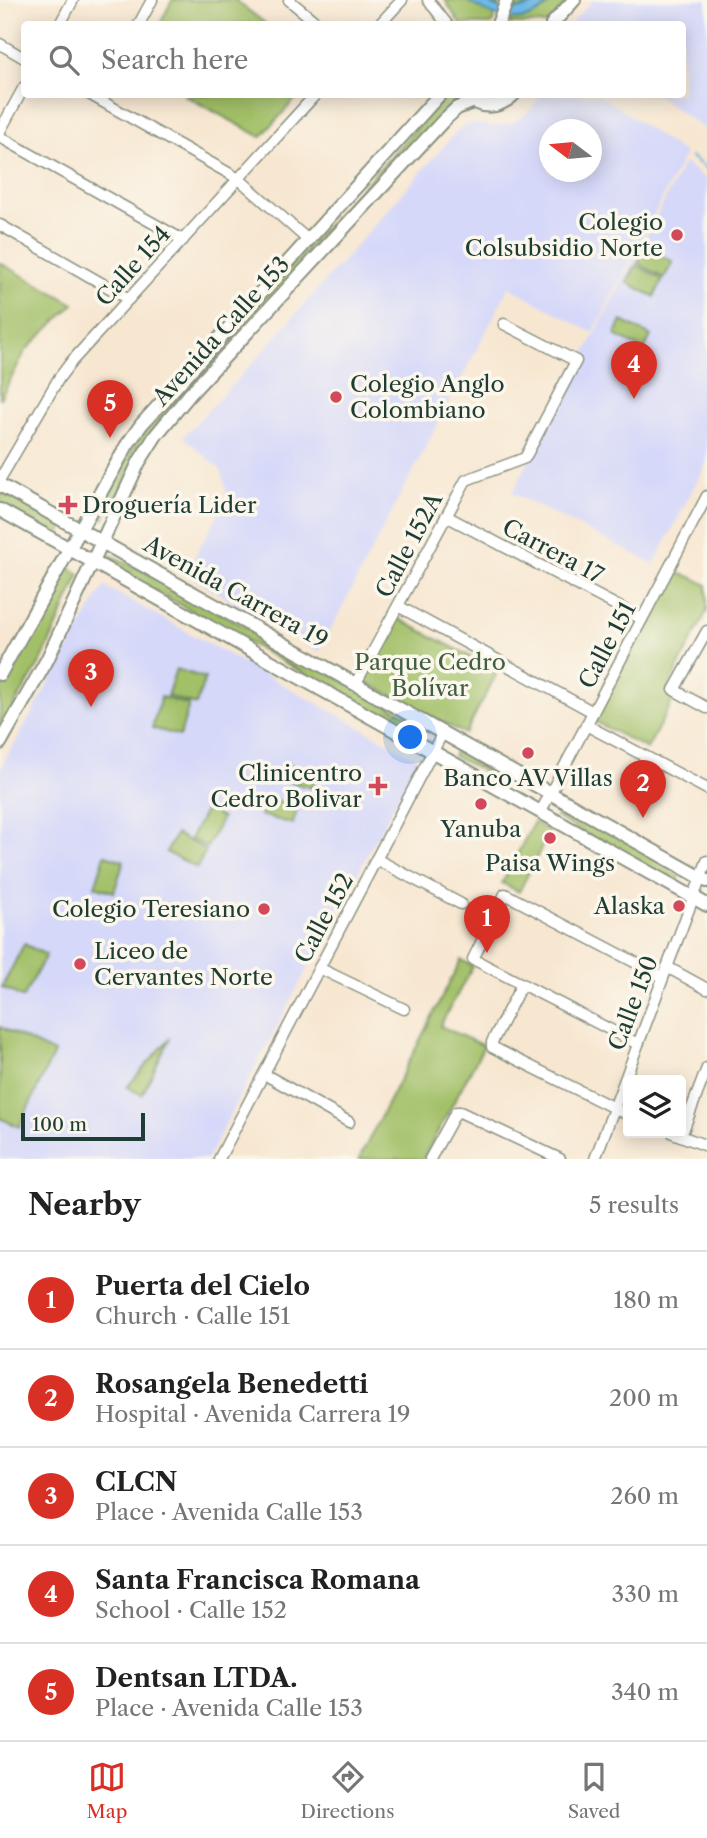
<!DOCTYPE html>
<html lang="en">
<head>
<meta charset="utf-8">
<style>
	body { margin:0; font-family:"Libre Caslon Text",serif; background:#f6f6f6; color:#222 }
	.controls { position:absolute; right:21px; bottom:21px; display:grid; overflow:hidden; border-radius:7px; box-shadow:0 4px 18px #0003 }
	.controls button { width:63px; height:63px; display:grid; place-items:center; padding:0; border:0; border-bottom:2px solid #e0e0e0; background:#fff; color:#222; font:35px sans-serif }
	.compass { position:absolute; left:539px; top:119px; width:63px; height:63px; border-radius:50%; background:#fff; box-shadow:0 4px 18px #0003; rotate:286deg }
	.scale { position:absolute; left:21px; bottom:18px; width:124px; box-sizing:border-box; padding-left:7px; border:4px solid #1f3d34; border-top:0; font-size:19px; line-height:24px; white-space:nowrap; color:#1f3d34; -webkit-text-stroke:5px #fbf7ec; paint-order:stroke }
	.you { position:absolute; left:411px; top:738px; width:24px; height:24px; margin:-18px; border:5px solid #fff; border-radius:50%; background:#1a73e8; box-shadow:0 0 0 10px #1a73e833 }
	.badge { display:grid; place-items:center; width:46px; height:46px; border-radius:50%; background:#d93025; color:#fff; font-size:23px; font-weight:700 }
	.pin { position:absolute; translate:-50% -58px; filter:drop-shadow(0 2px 4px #0008) }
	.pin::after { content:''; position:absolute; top:37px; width:24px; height:21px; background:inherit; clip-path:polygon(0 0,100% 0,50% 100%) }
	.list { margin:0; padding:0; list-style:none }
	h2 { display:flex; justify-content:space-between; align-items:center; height:91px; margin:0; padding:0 28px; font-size:30px }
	h2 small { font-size:23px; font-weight:400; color:#767676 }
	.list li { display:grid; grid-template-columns:46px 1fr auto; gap:21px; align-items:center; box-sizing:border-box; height:98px; padding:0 28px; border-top:2px solid #e0e0e0 }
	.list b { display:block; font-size:26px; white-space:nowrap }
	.list p { margin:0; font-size:23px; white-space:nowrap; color:#767676 }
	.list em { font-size:23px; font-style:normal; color:#767676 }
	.icon { flex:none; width:38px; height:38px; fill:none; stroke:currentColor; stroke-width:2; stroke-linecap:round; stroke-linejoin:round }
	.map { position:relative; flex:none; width:707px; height:1159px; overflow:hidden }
	.search { position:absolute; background:#fff; box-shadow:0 4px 18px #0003; left:21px; right:21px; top:21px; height:77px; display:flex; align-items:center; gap:18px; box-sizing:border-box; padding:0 24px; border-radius:7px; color:#767676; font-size:26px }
	.sheet { height:581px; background:#fff }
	nav { display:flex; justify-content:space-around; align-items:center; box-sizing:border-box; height:98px; border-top:2px solid #e0e0e0; background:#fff; font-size:19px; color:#767676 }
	nav a { display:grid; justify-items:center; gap:4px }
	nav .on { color:#d93025 }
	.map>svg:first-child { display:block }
	.built { fill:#d5d8f9; fill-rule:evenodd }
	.green { fill:#a2c067; stroke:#607e4e; stroke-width:2 }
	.water { fill:#6db9e6; stroke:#467b8d; stroke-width:2 }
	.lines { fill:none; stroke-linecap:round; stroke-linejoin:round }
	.stream { stroke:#6db9e6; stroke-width:2.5 }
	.minor-casing { stroke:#8b9282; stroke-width:13 }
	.major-casing { stroke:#8b9282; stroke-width:16 }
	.minor { stroke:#fff; stroke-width:10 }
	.major { stroke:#fff; stroke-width:12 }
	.poi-dot { fill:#d1495b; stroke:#fbf7ec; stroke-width:2.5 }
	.labels { text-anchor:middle; stroke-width:7; stroke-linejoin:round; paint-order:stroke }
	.poi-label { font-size:23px; fill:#1f3d34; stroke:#fbf7ec; text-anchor:end }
	.street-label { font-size:23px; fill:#1f3d34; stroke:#fbf7ec }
	.park-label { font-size:23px; fill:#405e41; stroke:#fbf7ec }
</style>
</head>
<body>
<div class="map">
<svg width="707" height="1159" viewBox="0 0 707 1159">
	<rect width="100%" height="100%" fill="#fbf7ec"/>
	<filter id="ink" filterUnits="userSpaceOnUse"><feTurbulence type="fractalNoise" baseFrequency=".0143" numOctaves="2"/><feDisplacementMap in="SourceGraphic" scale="14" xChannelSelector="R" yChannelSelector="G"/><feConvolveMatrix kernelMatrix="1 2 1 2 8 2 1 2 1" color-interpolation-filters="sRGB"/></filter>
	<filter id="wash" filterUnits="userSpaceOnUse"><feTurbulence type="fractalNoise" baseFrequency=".00686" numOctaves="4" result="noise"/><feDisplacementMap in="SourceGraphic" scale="28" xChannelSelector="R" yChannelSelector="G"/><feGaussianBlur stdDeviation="1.57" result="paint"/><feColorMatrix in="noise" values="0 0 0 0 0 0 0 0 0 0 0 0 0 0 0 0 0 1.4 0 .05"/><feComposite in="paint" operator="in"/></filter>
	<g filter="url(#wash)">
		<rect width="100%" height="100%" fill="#f7e7d1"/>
		<g class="built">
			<polygon points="593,0 707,0 707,131 656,95 682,94 682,24 570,24"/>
			<path d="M541,95h59l85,59 -92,179 -84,-46 -190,365 -134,-78 43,-77 -7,-27 -38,-33 75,-80 199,-226 11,-7 7,-1 20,3 19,-4 14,-10zM550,130h42v42h-42z"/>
			<polygon points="684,163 707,180 707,462 654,564 512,493"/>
			<polygon points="104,586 418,759 207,1159 0,1159 0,769"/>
		</g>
		<g class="green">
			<polygon points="172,0 235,0 266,24 160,24"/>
			<polygon points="445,0 501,0 492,24 460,24"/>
			<polygon points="518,0 570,0 548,24 509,24"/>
			<polygon points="184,95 299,95 261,137"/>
			<polygon points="446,95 460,95 461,98 452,105 166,413 145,442 104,519 96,514 148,422"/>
			<polygon points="646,247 673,262 664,278 638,263"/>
			<polygon points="0,263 74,304 26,350 0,399"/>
			<polygon points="636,265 663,280 654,297 627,282"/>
			<polygon points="622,321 651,336 644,350 615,335"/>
			<polygon points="0,490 64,526 58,536 0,504"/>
			<polygon points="105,553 144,571 426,726 420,738 102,561"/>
			<polygon points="66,566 80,574 42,660 0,728 0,684"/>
			<polygon points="673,572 691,577 707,585 707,611 665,693 674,698 647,749 594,721"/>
			<polygon points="395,617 498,671 465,734 362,680"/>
			<polygon points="176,669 205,678 196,705 167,696"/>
			<polygon points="161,697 189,705 180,736 152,728"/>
			<polygon points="457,747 534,787 529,795 453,756"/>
			<polygon points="284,764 316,772 312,788 280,779"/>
			<polygon points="264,798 298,806 293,824 260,815"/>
			<polygon points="563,805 683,872 676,884 556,817"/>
			<polygon points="206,809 222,818 207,847 190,839"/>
			<polygon points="534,822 550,831 519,892 502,883"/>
			<polygon points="176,834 206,850 197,868 166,852"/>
			<polygon points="105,855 124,861 114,892 95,886"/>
			<polygon points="24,944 46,955 23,998 2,987"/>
			<polygon points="461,960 473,966 440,1026 484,1046 423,1159 359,1159"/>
			<polygon points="0,1027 54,1053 19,1127 0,1118"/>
			<polygon points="170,1038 142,1095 127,1087"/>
		</g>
		<path class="water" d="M465,0c4,0 12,0 17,0 10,3 16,10 27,10 17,1 28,-10 44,-10 -28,32 -57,19 -88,0z"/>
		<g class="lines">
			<polyline class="stream" points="691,157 707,169"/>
		</g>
	</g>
	<g filter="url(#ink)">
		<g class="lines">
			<g class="minor-casing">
				<g id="minor">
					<polyline points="289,0 318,24"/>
					<polyline points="428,0 447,24"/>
					<polyline points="60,24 73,0"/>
					<polyline points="139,24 152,0"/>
					<polyline points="380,24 402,0"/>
					<polyline points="0,44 24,58"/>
					<polyline points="89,94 239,179 308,240"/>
					<polyline points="0,131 24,87"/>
					<polyline points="0,137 183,240"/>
					<polyline points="0,225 129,299"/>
					<polyline points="0,479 59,378 72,361 316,94"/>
					<polyline points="446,516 642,619"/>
					<polyline points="398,606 593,712"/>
					<polyline points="707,631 674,690 707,708"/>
					<polyline points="356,683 466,480 525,458 576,361 504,324"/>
					<polyline points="586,725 707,789"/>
					<polyline points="541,811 707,496"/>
					<polyline points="376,859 461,904"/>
					<polyline points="667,967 707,989"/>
					<polyline points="319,968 404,1009"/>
					<polyline points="522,984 492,1042 492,1047 628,1115"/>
					<polyline points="638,1044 473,959 505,894 663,977"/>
					<polyline points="264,1074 349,1122"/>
					<polyline points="673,1133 707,1146"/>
					<polyline points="681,1136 707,1068"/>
					<polyline points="219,1159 443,732"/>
					<polyline points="430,1159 456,1112 460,1112 560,1159"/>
					<polyline points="595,1159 707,861"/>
				</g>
			</g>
			<g class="major-casing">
				<g id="major">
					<polyline points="498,24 507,0"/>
					<polyline points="552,24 574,0"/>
					<path d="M464,94c15,15 34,16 50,0"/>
					<polyline points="0,485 707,881"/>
					<polyline points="0,510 707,905"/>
					<polyline points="0,674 127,445 141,425 440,94"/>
					<polyline points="0,743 47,660 139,462 156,435 190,394 443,121 457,108 472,102"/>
				</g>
			</g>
			<use href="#minor" class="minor"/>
			<use href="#major" class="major"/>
		</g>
	</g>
	<g class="poi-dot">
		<circle cx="677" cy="235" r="7"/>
		<circle cx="336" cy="397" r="7"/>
		<path d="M64.5 494.5h7v7h7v7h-7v7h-7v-7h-7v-7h7z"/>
		<circle cx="528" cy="753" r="7"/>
		<path d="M374.5 775.5h7v7h7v7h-7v7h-7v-7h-7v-7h7z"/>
		<circle cx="481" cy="804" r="7"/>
		<circle cx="550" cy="838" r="7"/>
		<circle cx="679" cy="906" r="7"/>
		<circle cx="264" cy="909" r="7"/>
		<circle cx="80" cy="964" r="7"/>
	</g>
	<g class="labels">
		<g class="poi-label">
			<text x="663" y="230">Colegio<tspan x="663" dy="26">Colsubsidio Norte</tspan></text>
			<text x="350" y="392" text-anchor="start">Colegio Anglo<tspan x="350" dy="26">Colombiano</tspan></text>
			<text x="82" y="513" text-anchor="start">Droguería Lider</text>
			<text x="362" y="781">Clinicentro<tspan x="362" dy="26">Cedro Bolivar</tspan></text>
			<text x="528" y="786" text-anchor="middle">Banco AV Villas</text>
			<text x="481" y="837" text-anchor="middle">Yanuba</text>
			<text x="550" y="871" text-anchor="middle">Paisa Wings</text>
			<text x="665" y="914">Alaska</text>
			<text x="250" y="917">Colegio Teresiano</text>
			<text x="94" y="959" text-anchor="start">Liceo de<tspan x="94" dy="26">Cervantes Norte</tspan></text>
		</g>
		<g class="street-label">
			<text transform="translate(133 266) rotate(-48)" y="8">Calle 154</text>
			<text transform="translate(221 331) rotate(-48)" y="8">Avenida Calle 153</text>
			<text transform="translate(409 545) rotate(-62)" y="8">Calle 152A</text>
			<text transform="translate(553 551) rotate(28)" y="8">Carrera 17</text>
			<text transform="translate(236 592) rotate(29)" y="8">Avenida Carrera 19</text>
			<text transform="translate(607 645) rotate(-62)" y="8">Calle 151</text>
			<text transform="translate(324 918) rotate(-62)" y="8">Calle 152</text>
			<text transform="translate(633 1003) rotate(-69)" y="8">Calle 150</text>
		</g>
		<g class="park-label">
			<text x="430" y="670">Parque Cedro<tspan x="430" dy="26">Bolívar</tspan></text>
		</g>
	</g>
</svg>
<div class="controls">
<button><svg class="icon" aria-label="layers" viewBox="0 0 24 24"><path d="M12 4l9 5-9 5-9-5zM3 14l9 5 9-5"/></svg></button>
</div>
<svg class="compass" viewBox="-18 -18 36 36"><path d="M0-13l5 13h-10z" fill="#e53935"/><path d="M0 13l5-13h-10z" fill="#767676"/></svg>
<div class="scale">100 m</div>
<div class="you"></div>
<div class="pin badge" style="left:487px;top:953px">1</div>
<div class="pin badge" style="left:643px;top:818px">2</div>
<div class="pin badge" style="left:91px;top:707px">3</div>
<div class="pin badge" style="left:634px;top:399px">4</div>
<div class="pin badge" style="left:110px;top:438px">5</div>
<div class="search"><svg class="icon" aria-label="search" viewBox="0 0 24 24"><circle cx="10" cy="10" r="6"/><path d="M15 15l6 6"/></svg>Search here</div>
</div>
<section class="sheet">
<h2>Nearby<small>5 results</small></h2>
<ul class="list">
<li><span class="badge">1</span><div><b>Puerta del Cielo</b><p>Church · Calle 151</p></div><em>180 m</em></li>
<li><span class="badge">2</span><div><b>Rosangela Benedetti</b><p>Hospital · Avenida Carrera 19</p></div><em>200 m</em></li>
<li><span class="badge">3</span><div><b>CLCN</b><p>Place · Avenida Calle 153</p></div><em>260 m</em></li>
<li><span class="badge">4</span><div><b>Santa Francisca Romana</b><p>School · Calle 152</p></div><em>330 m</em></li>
<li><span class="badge">5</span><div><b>Dentsan LTDA.</b><p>Place · Avenida Calle 153</p></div><em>340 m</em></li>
</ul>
</section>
<nav>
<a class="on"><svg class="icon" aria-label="map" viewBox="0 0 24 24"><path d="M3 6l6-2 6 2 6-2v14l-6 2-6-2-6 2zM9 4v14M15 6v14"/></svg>Map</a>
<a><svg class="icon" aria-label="directions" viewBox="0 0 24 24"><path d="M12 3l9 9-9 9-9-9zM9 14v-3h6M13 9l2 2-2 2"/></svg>Directions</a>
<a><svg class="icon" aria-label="saved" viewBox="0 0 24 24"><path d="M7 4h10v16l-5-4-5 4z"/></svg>Saved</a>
</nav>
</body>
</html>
